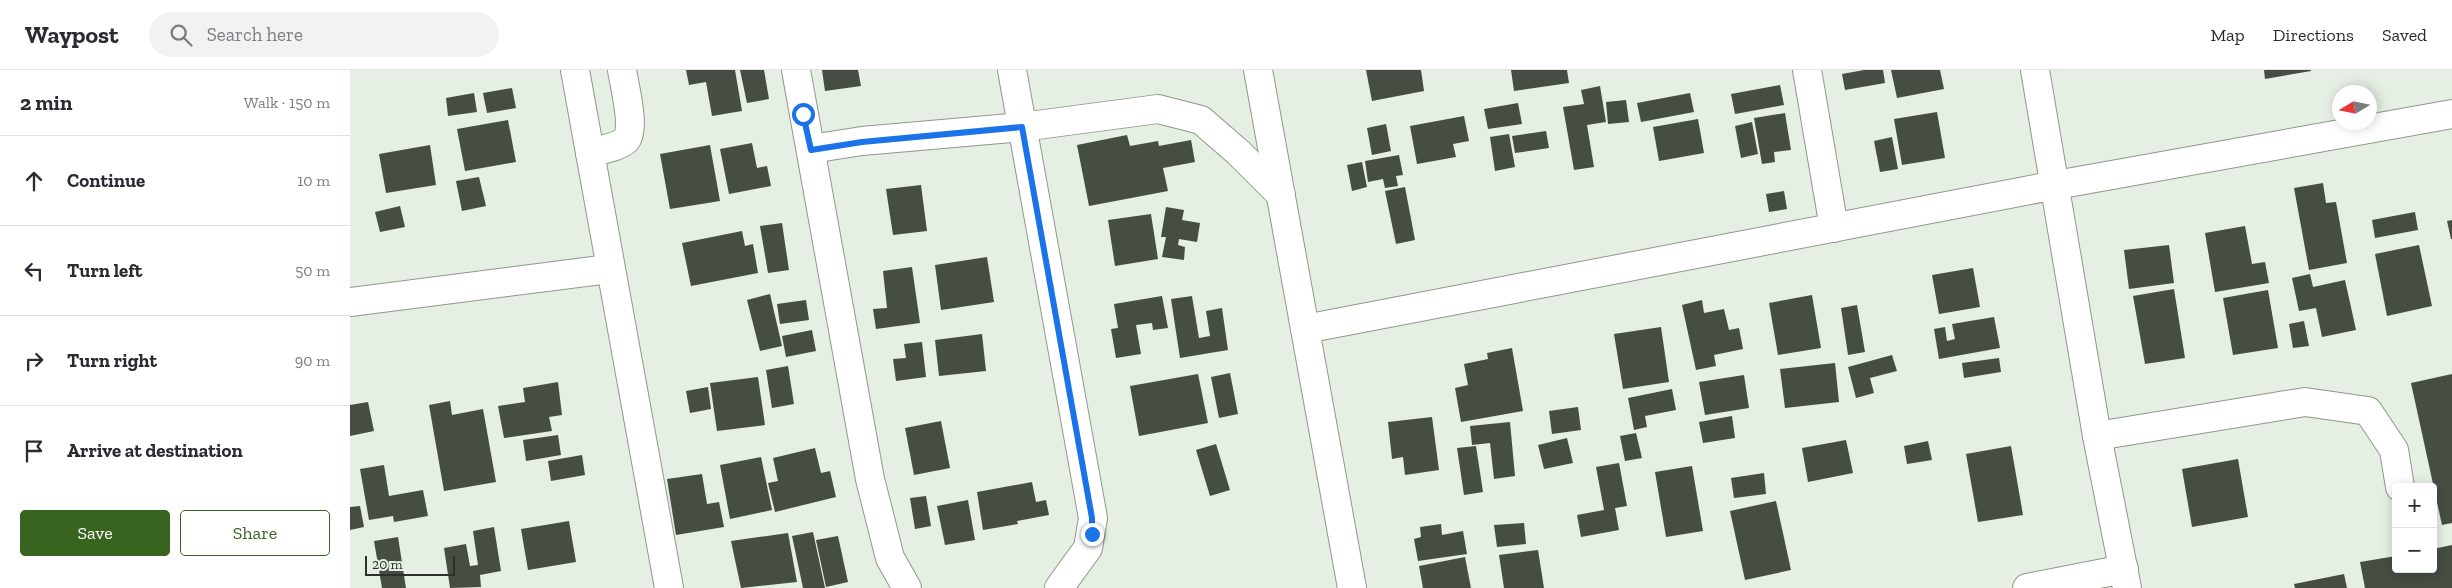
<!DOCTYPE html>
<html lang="en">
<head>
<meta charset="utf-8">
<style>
	body { margin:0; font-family:"Zilla Slab",serif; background:#f2f2f3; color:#2b2b33 }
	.controls { position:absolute; right:15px; bottom:15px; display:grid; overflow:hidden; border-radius:5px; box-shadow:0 2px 12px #0003 }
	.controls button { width:45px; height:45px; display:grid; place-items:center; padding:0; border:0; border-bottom:1px solid #e1e1e2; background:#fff; color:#2b2b33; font:25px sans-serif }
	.compass { position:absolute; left:1982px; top:15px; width:45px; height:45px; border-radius:50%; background:#fff; box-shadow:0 2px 12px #0003; rotate:260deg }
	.scale { position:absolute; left:15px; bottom:12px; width:90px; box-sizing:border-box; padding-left:5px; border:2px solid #2c2f2b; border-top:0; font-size:14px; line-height:18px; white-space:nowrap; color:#2c2f2b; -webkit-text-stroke:4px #e6efe3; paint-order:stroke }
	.stop { position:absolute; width:15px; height:15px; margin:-11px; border:4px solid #1a73e8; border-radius:50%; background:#fff }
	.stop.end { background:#1a73e8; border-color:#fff; box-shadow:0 1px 5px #0008 }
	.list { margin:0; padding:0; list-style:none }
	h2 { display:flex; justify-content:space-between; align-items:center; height:65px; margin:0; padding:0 20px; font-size:21px }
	h2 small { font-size:16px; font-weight:400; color:#7c7c81 }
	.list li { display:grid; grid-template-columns:32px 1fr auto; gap:15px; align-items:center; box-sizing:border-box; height:90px; padding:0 20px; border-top:1px solid #e1e1e2 }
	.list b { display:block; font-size:19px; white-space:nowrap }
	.list em { font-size:16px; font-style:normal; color:#7c7c81 }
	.actions { display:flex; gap:10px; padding:15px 20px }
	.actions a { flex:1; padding:11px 0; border:1px solid #396420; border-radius:5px; text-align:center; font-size:18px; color:#396420 }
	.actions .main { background:#396420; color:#fff }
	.icon { flex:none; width:28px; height:28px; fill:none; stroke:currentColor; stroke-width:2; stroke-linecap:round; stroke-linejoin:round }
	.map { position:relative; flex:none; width:2102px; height:518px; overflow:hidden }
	header { display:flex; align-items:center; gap:30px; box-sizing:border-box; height:70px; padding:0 25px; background:#fff; border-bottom:1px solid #e1e1e2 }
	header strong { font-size:24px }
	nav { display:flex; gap:28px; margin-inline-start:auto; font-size:18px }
	.search { width:350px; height:45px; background:#f2f2f3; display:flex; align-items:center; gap:12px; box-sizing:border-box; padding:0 18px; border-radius:28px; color:#7c7c81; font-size:19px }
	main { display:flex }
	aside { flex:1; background:#fff }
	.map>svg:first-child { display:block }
	.building { fill:#464d43 }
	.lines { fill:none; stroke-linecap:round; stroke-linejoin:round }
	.minor-casing { stroke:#90978c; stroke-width:30 }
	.minor { stroke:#fff; stroke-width:28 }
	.route { stroke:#1a73e8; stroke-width:6 }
</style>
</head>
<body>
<header>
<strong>Waypost</strong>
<div class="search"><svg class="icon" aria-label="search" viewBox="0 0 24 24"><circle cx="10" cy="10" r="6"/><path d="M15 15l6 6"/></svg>Search here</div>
<nav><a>Map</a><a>Directions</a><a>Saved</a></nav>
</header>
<main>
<aside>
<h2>2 min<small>Walk · 150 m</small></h2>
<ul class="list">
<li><svg class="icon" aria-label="ahead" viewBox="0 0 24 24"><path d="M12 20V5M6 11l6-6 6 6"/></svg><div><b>Continue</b></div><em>10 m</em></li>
<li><svg class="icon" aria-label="left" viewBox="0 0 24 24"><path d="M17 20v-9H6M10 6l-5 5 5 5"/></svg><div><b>Turn left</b></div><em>50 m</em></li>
<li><svg class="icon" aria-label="right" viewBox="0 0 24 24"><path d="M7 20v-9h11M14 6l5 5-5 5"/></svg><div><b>Turn right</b></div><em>90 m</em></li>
<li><svg class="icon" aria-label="arrive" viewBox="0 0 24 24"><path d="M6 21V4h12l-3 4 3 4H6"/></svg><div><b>Arrive at destination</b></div></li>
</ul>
<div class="actions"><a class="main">Save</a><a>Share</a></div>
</aside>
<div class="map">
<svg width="2102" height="518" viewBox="0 0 2102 518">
	<rect width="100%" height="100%" fill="#e6efe3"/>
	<g class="building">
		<polygon points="336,0 385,0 392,41 362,46 356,12 339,15"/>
		<polygon points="390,0 414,0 419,29 397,33"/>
		<polygon points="472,0 508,0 511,16 475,21"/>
		<polygon points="1016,0 1071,0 1074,21 1022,31"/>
		<polygon points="1161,0 1217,0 1219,13 1164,21"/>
		<polygon points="1514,0 1533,0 1535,13 1495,20 1492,4"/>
		<polygon points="1541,0 1590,0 1594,19 1547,28"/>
		<polygon points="1914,0 1961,0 1961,1 1915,9"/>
		<polygon points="1430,15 1434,35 1385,44 1381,24"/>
		<polygon points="1250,16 1256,52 1237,55 1244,97 1224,100 1213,37 1234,34 1231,20"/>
		<polygon points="162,18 166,38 137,43 133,23"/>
		<polygon points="124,23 127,42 98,46 96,28"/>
		<polygon points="1340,23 1344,42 1291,52 1287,33"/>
		<polygon points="1276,30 1279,52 1258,54 1256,32"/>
		<polygon points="1168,33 1172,54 1138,59 1134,39"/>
		<polygon points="1587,42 1595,88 1552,95 1544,49"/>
		<polygon points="1435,43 1441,80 1424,82 1425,92 1412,94 1404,48"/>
		<polygon points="1114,46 1119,71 1103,74 1106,87 1067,94 1060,56"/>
		<polygon points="1348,49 1354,83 1309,91 1303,57"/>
		<polygon points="158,50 166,92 115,101 107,59"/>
		<polygon points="1402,52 1408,84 1391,88 1385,56"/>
		<polygon points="1036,54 1041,81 1022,85 1017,58"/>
		<polygon points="1196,61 1199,78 1165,83 1162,66"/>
		<polygon points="1159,64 1165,97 1145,101 1140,67"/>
		<polygon points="777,65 780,76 808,71 809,76 841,70 845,92 813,98 818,121 739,136 727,75"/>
		<polygon points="1542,67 1548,99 1530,102 1524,71"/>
		<polygon points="402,73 407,98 417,96 421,116 379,124 370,79"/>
		<polygon points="80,75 86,115 36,123 29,84"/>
		<polygon points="360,75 370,131 320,139 310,84"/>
		<polygon points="1049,85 1053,105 1046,106 1048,116 1035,118 1033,109 1018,112 1015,91"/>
		<polygon points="1012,92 1017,117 1002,121 997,95"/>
		<polygon points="129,107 136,136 112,141 106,111"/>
		<polygon points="1973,113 1976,133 1986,132 1997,193 1959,200 1944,118"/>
		<polygon points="571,115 577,161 543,165 536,119"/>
		<polygon points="1055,117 1065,170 1046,174 1035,121"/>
		<polygon points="1434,121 1437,139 1419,142 1416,124"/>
		<polygon points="50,136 55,157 30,162 25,142"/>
		<polygon points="816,137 834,140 832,150 850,153 847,172 829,169 828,175 835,177 834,190 812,187 816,167 811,167"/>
		<polygon points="2065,142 2068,160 2025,168 2022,150"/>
		<polygon points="801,144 808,189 765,196 758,150"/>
		<polygon points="2102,150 2102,169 2101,169 2097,151"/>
		<polygon points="432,153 439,200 418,203 410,156"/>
		<polygon points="1895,156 1902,194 1915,192 1919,213 1865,222 1855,163"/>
		<polygon points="392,161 395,176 403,174 408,203 341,216 332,173"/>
		<polygon points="1819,175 1824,213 1779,219 1774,180"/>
		<polygon points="2069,175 2082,236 2037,246 2025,184"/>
		<polygon points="637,187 644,232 591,240 585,195"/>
		<polygon points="562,197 570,253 526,259 523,239 537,238 533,201"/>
		<polygon points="1623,198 1630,237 1589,244 1582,205"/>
		<polygon points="1960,204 1963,217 1995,210 2006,260 1972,267 1966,238 1949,241 1942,208"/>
		<polygon points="1824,219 1835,288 1795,294 1783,226"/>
		<polygon points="1918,220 1928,278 1883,285 1873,228"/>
		<polygon points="420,224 432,276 410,281 397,230"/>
		<polygon points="1462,225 1471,278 1428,285 1419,233"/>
		<polygon points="812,226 818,258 803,260 802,253 786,255 791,284 766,288 761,259 768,258 764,234"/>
		<polygon points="842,226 849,268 860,266 856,241 872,238 878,280 830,288 821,229"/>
		<polygon points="456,230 459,250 430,254 427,234"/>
		<polygon points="1352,230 1354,243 1374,239 1379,260 1389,258 1393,279 1364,285 1366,296 1346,300 1332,235"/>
		<polygon points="1507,235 1515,282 1498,285 1491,238"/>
		<polygon points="1644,247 1650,278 1589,289 1584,259 1595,257 1597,271 1605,269 1602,254"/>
		<polygon points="1954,251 1959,276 1943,278 1939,254"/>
		<polygon points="1311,257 1319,312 1273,319 1264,264"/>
		<polygon points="462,260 466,281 436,287 432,266"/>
		<polygon points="632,264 636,301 589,306 585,270"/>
		<polygon points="572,272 576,307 546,311 543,289 556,288 554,274"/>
		<polygon points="1162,278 1173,341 1111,352 1105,318 1118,315 1114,294 1138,289 1137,283"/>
		<polygon points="1542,285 1547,301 1520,308 1524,323 1506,328 1498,297"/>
		<polygon points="1649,288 1651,302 1614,308 1612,293"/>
		<polygon points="1485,293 1489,332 1435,338 1430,299"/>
		<polygon points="438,296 444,334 422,338 416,300"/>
		<polygon points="880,303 888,344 869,348 861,307"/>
		<polygon points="848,304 858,353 789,366 780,316"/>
		<polygon points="2102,304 2102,453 2092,455 2061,313"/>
		<polygon points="1394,305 1399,338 1355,345 1349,312"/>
		<polygon points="408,307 415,355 367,361 360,313"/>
		<polygon points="208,312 212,345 199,347 202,361 154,368 148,336 175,332 173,318"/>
		<polygon points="358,317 361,339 340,343 336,321"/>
		<polygon points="1322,319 1326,340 1295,346 1297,357 1284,360 1278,328"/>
		<polygon points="100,331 102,345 133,339 146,412 94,421 79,335"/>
		<polygon points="18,332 24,361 0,366 0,335"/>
		<polygon points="1228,337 1231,360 1202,364 1199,341"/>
		<polygon points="1382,346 1385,368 1353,373 1349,352"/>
		<polygon points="1082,347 1089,400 1055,405 1053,387 1042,389 1038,352"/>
		<polygon points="591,351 600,398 564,405 555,358"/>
		<polygon points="1160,352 1165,406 1144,409 1140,373 1122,375 1120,356"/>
		<polygon points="1286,363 1292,388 1275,391 1270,366"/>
		<polygon points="208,365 211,385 176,391 173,370"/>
		<polygon points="1217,368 1223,393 1194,399 1188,375"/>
		<polygon points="1496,370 1503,403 1458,412 1452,378"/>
		<polygon points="1578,371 1582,390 1557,394 1554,376"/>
		<polygon points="866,374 880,420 860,426 846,380"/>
		<polygon points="1126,376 1133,422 1114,425 1107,378"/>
		<polygon points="1661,376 1673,445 1628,452 1616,384"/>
		<polygon points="465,378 471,403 480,401 486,427 425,442 418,413 428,411 423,388"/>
		<polygon points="232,385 235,405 201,411 198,391"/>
		<polygon points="411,387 422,440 380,449 370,395"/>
		<polygon points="1888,389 1898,447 1842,457 1832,399"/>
		<polygon points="1269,393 1277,436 1265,438 1269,460 1231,467 1227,445 1254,440 1246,397"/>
		<polygon points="34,395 39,426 73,420 78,446 44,452 43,446 19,450 10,399"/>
		<polygon points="1342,396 1353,461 1316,467 1305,402"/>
		<polygon points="1414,403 1416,424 1384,428 1381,408"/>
		<polygon points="352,404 357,434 369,432 374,457 326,465 317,409"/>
		<polygon points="682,412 686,432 696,430 699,445 667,451 668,454 633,460 627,422"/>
		<polygon points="576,426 581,456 565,459 560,428"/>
		<polygon points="618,430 625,470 595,475 587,436"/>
		<polygon points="1426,431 1441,500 1395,510 1380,441"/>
		<polygon points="10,436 14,457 0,460 0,437"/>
		<polygon points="219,451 226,492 178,500 171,459"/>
		<polygon points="1174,453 1176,474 1147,477 1144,455"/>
		<polygon points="1091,454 1092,465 1113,461 1117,484 1068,491 1064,469 1071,467 1070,457"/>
		<polygon points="144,457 151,501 130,505 131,517 100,518 94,478 116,474 120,496 128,495 123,461"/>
		<polygon points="463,462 475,518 453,518 442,466"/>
		<polygon points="438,463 447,512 391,518 381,471"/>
		<polygon points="488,466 498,512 476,517 466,470"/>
		<polygon points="48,467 56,518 32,518 24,471"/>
		<polygon points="2102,475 2102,518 2015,518 2010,492 2046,486 2046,499 2083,499 2083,479"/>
		<polygon points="1188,480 1194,518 1154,518 1149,485"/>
		<polygon points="1115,487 1121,518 1073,518 1069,496"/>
		<polygon points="1994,504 1997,518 1945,518 1944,514"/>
	</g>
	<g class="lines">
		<g class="minor-casing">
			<g id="minor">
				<polyline points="225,0 319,518"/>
				<polyline points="446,0 520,409 540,488 557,518"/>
				<polyline points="662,0 743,448 738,478 709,518"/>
				<polyline points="908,0 1002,518"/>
				<polyline points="1457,0 1484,158"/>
				<polyline points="1685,0 1747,366 1777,518"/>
				<polyline points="461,79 512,71 672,57 808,39 851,50 889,83 931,125"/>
				<path d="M240,83c9,-3 29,-6 36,-13 10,-11 -2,-56 -4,-70"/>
				<polyline points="0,232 259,199"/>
				<polyline points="955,259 1706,115 2102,44"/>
				<polyline points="1747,366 1955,332 2018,341 2044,380 2050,417"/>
				<polyline points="1677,518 1774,499"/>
			</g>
		</g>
		<use href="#minor" class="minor"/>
	</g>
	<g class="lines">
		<polyline class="route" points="453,44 461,80 512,72 672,57 742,448 742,464"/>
	</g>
</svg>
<div class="controls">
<button>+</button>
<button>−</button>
</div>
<svg class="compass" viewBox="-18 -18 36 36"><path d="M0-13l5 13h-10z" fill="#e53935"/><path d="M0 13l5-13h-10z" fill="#7c7c81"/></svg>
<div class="scale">20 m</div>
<div class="stop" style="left:453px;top:44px"></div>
<div class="stop end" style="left:742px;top:464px"></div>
</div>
</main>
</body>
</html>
